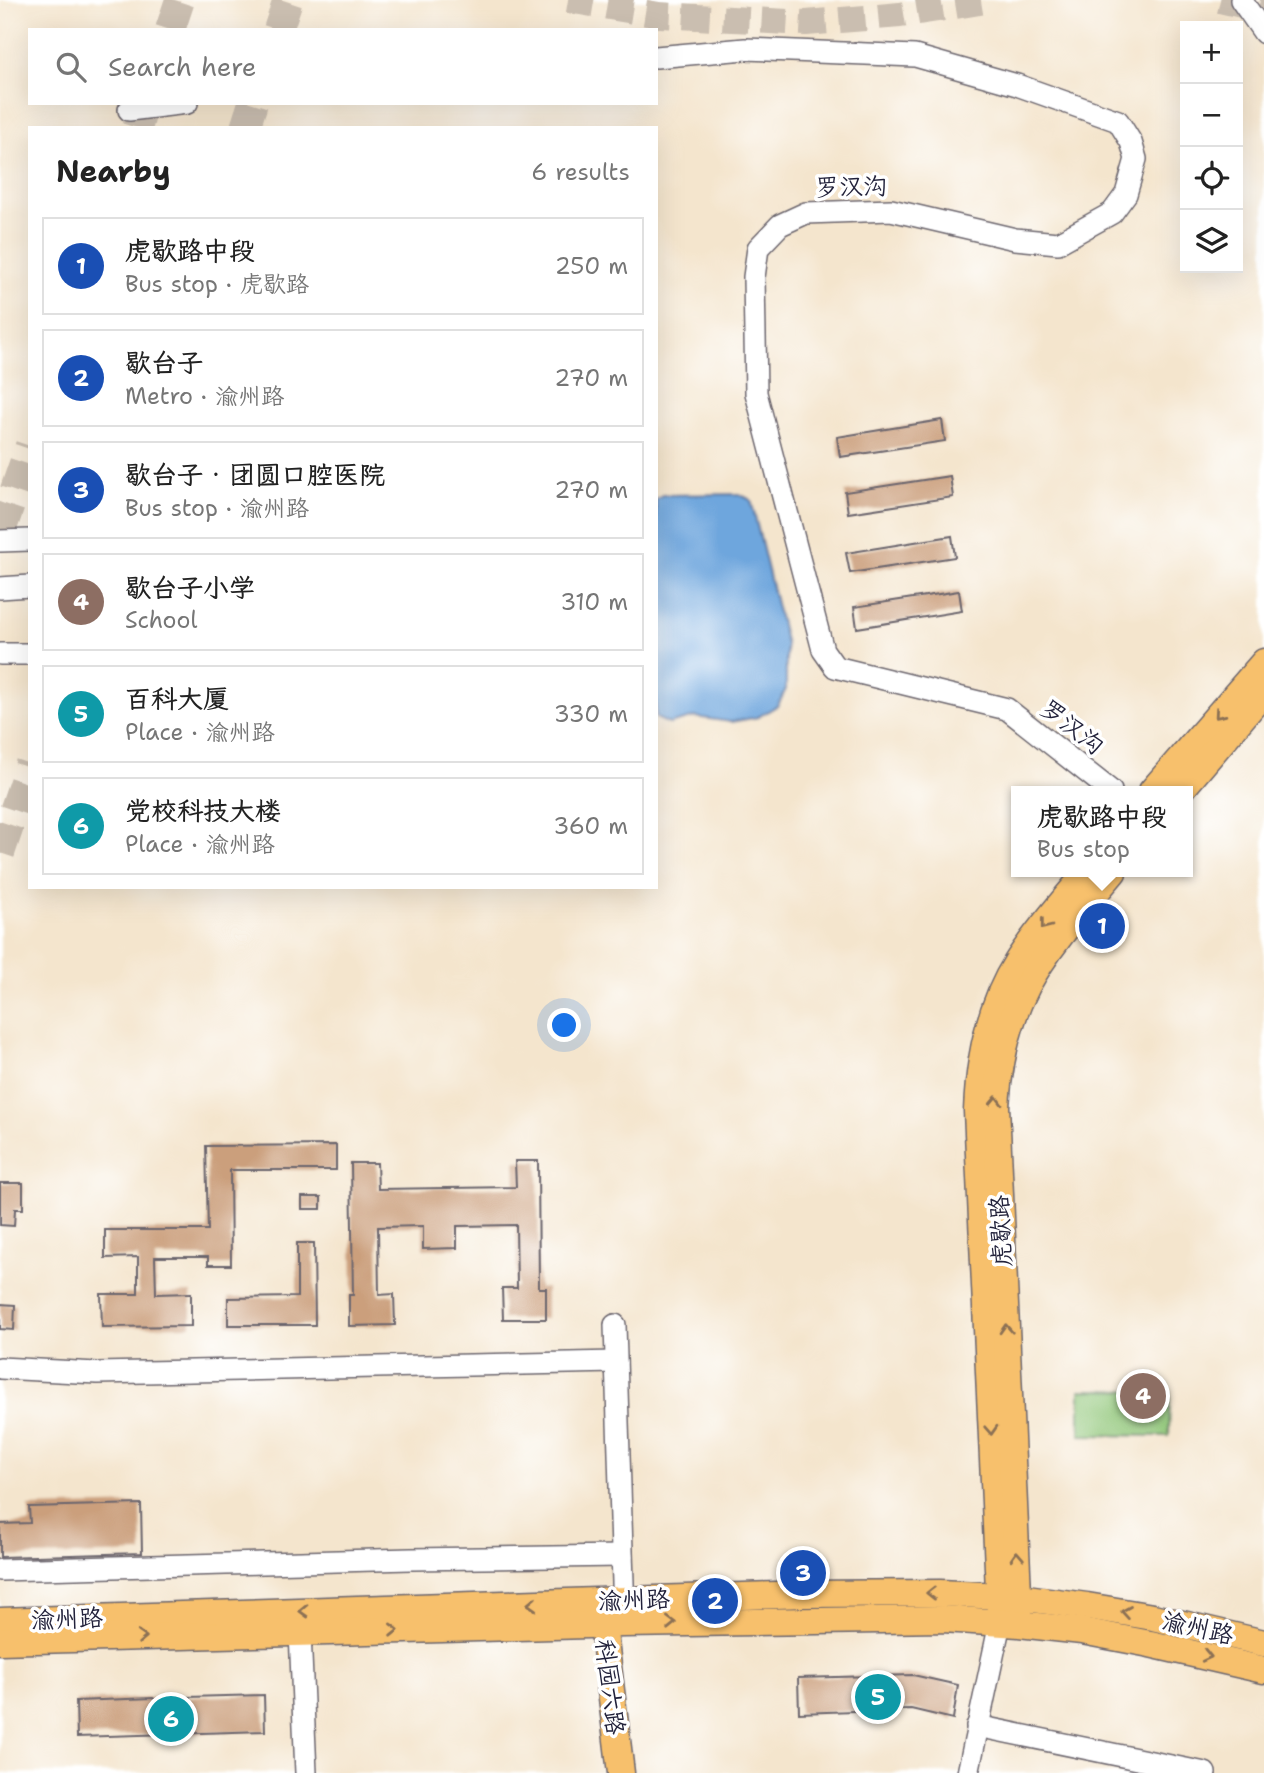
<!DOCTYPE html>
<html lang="en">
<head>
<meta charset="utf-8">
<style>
	body { margin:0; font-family:"Shantell Sans","LXGW WenKai TC",sans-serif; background:#f6f6f6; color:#222 }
	.controls { position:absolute; right:21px; top:21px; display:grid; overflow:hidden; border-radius:0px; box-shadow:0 7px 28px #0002 }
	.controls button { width:63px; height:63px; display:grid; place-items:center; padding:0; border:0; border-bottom:2px solid #e0e0e0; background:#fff; color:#222; font:35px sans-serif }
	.you { position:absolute; left:565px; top:1026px; width:24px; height:24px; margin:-18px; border:5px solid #fff; border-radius:50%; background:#1a73e8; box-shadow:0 0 0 10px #1a73e833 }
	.badge { display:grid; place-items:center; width:46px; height:46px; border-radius:50%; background:#d1495b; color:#fff; font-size:23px; font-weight:700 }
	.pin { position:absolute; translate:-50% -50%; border:4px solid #fff; box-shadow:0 2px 7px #0006 }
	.popup { position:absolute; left:1011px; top:786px; width:182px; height:91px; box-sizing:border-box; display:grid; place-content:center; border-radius:0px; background:#fff; filter:drop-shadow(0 2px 5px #0005); font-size:23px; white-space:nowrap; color:#767676 }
	.popup b { font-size:26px; color:#222 }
	.popup::after { content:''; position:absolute; left:50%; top:100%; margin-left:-14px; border:14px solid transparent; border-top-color:#fff }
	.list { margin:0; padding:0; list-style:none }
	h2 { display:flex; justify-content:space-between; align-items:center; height:91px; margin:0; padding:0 28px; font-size:30px }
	h2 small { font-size:23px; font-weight:400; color:#767676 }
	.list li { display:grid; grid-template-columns:46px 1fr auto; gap:21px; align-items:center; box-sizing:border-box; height:98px; margin:0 14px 14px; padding:0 14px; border:2px solid #e0e0e0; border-radius:0px }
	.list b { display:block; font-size:26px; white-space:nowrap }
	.list p { margin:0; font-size:23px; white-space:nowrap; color:#767676 }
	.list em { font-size:23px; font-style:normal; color:#767676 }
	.icon { flex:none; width:38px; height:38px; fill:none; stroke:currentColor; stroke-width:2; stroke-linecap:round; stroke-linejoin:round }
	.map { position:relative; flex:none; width:1264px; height:1773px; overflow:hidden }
	.search { position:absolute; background:#fff; box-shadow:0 7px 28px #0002; left:28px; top:28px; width:630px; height:77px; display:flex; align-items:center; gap:18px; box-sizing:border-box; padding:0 24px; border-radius:0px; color:#767676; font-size:26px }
	.panel { position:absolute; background:#fff; box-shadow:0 7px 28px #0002; left:28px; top:126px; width:630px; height:763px; border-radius:0px }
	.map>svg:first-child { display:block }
	.green { fill:#90c678; stroke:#59745a; stroke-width:2 }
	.water { fill:#6ea6dd; stroke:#48648c; stroke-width:2 }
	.building { fill:#cb9f7c }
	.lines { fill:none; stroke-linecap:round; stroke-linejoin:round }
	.major-tunnel { stroke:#cabeb0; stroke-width:26; stroke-dasharray:26 13; stroke-linecap:butt }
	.highway-tunnel { stroke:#cabeb0; stroke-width:30; stroke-dasharray:30 15; stroke-linecap:butt }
	.minor-casing { stroke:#6c666e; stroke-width:24 }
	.major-casing { stroke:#6c666e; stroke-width:29 }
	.minor { stroke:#fff; stroke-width:21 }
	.major { stroke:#f7c06c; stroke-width:26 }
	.oneway { stroke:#8c7154 }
	.labels { text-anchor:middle; stroke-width:7; stroke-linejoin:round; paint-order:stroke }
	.street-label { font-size:24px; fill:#22223b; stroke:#fff }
</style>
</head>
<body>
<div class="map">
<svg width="1264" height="1773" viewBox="0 0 1264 1773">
	<rect width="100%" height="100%" fill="#fff"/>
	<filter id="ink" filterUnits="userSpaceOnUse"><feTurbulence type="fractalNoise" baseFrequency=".0143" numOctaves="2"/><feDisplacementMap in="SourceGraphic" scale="14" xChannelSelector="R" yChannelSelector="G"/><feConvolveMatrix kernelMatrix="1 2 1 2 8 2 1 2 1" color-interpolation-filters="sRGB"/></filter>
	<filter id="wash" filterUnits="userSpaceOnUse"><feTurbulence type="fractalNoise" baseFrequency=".00686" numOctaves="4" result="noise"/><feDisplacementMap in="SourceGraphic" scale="28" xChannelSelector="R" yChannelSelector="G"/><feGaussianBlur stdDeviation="1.57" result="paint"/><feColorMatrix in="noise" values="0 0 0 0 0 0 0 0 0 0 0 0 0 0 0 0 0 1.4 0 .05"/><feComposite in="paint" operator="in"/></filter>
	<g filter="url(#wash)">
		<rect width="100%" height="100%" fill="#f4e5cd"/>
		<polygon class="green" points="1080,1390 1170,1391 1169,1436 1080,1435"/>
		<polygon class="water" points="739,494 751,500 786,645 786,689 778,705 758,717 731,722 695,717 669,724 656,718 656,499 662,495"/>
		<g id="blocks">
			<g class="building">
				<polygon points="942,420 945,441 840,457 837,437"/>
				<polygon points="950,476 953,497 848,513 845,492"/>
				<polygon points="952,536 955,557 850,573 846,553"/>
				<polygon points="959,591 962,611 857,628 854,607"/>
				<polygon points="336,1145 336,1170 230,1170 231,1265 208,1265 208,1257 155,1257 156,1294 191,1293 191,1326 102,1327 101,1294 138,1294 138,1257 105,1258 105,1230 208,1230 206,1146"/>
				<polygon points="515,1161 538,1161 539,1288 546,1288 546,1319 503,1319 502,1288 517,1288 516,1225 457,1226 457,1248 423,1249 423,1226 378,1227 379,1295 394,1294 395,1325 349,1326 349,1295 353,1295 351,1163 377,1163 378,1189 516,1187"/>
				<polygon points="0,1183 23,1183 23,1209 15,1209 14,1226 0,1225"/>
				<rect x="302" y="1197" width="19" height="12"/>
				<polygon points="297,1243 314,1243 315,1325 228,1325 228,1298 297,1297"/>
				<polygon points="0,1304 15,1305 14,1330 0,1329"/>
				<polygon points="141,1504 142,1553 0,1557 0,1524 30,1523 29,1507"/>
				<polygon points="913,1675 958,1685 953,1719 911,1709 799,1713 798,1678"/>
				<polygon points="264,1695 265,1731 77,1737 76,1701 153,1698 163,1706 179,1706 187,1697"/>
			</g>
		</g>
	</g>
	<g filter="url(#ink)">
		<use href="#blocks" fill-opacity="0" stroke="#6c666e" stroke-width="2"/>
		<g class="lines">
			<g class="major-tunnel">
				<polyline points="568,0 659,15 806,23 900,15 992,0"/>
				<polyline points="1220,0 1264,10"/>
			</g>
			<g class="highway-tunnel">
				<polyline points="170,30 180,0"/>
				<polyline points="278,30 288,0"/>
				<polyline points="137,128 145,103"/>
				<polyline points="245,128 253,103"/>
				<polyline points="0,534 30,446"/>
				<polyline points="0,853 30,764"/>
			</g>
			<g class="minor-casing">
				<g id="minor">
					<polyline points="1241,0 1264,33"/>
					<polyline points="656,57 745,49 915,56 1017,85 1118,121 1131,142 1136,159 1126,194 1112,213 1058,243 1015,239 891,210 806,213 780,225 758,248 754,277 756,393 823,650 835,667 1007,709 1111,791"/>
					<polyline points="129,110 187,103"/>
					<polyline points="0,541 30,540"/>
					<polyline points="0,588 30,586"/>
					<polyline points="0,654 30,654"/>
					<polyline points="615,1325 624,1615"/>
					<polyline points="0,1368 97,1373 616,1362"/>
					<polyline points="0,1570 411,1559 622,1556"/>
					<polyline points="300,1632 306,1773"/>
					<polyline points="977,1726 1205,1773"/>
					<polyline points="968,1773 1000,1623"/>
				</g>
			</g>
			<g class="major-casing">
				<g id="major">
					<polyline points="1152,791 1264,662"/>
					<polyline points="1180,791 1264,692"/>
					<polyline points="601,1608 621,1773"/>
					<path d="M1000,1612l-23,-501c2,-52 12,-105 40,-149 20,-32 47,-61 70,-90"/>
					<path d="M1019,1615l-23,-509c7,-112 49,-153 117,-234"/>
					<polyline points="0,1621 804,1594 940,1593 1019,1597 1087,1606 1153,1617 1264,1643"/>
					<polyline points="0,1641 624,1624 943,1619 1019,1624 1082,1631 1150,1644 1264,1670"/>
				</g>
			</g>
			<use href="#minor" class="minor"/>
			<use href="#major" class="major"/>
		</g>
		<defs><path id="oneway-chevron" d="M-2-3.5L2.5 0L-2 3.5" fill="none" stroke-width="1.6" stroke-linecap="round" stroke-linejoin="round" transform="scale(1.75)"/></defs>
		<g class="oneway">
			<use href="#oneway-chevron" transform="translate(1219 714) rotate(131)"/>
			<use href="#oneway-chevron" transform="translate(1045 925) rotate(128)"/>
			<use href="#oneway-chevron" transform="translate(996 1101) rotate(-88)"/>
			<use href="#oneway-chevron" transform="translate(1006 1329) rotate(-93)"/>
			<use href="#oneway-chevron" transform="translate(991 1430) rotate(87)"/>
			<use href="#oneway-chevron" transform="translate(1017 1556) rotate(-93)"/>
			<use href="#oneway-chevron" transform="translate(931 1593) rotate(180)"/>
			<use href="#oneway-chevron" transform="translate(532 1604) rotate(178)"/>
			<use href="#oneway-chevron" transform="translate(304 1611) rotate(178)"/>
			<use href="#oneway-chevron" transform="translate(1126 1612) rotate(-170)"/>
			<use href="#oneway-chevron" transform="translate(671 1623) rotate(-1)"/>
			<use href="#oneway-chevron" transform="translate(394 1630) rotate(-1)"/>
			<use href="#oneway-chevron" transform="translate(142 1637) rotate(-2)"/>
			<use href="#oneway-chevron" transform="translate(1207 1656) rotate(13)"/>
		</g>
	</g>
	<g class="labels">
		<g class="street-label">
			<text transform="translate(851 187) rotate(-1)" y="8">罗汉沟</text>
			<text transform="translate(1072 727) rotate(38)" y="8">罗汉沟</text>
			<text transform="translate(1001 1231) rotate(-93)" y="8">虎歇路</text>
			<text transform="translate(634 1600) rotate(-2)" y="8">渝州路</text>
			<text transform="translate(67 1619) rotate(-2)" y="8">渝州路</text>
			<text transform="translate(1198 1628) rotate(13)" y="8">渝州路</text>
			<text transform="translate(610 1687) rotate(83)" y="8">科园六路</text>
		</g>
	</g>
</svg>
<div class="controls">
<button>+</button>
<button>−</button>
<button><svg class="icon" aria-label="locate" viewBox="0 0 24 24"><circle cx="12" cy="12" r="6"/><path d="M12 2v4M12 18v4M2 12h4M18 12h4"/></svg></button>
<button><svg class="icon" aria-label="layers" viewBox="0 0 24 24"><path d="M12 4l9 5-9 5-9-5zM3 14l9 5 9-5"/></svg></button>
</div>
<div class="you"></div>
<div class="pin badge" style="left:1102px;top:926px;background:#1a4fb4">1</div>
<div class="popup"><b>虎歇路中段</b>Bus stop</div>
<div class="pin badge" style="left:715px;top:1601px;background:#1a4fb4">2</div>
<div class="pin badge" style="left:803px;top:1573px;background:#1a4fb4">3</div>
<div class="pin badge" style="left:1143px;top:1396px;background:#8d6e63">4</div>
<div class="pin badge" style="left:878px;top:1697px;background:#0f9aa8">5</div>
<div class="pin badge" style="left:171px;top:1719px;background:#0f9aa8">6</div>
<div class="search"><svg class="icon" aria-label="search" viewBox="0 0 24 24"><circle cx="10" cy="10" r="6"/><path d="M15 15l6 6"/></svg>Search here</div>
<section class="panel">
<h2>Nearby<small>6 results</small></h2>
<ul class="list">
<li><span class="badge" style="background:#1a4fb4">1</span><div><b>虎歇路中段</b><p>Bus stop · 虎歇路</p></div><em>250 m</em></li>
<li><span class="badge" style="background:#1a4fb4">2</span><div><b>歇台子</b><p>Metro · 渝州路</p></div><em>270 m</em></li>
<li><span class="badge" style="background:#1a4fb4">3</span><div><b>歇台子‧团圆口腔医院</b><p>Bus stop · 渝州路</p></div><em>270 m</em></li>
<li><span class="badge" style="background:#8d6e63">4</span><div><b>歇台子小学</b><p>School</p></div><em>310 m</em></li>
<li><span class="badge" style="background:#0f9aa8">5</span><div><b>百科大厦</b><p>Place · 渝州路</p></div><em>330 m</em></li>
<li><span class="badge" style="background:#0f9aa8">6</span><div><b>党校科技大楼</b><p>Place · 渝州路</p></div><em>360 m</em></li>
</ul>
</section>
</div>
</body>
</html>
